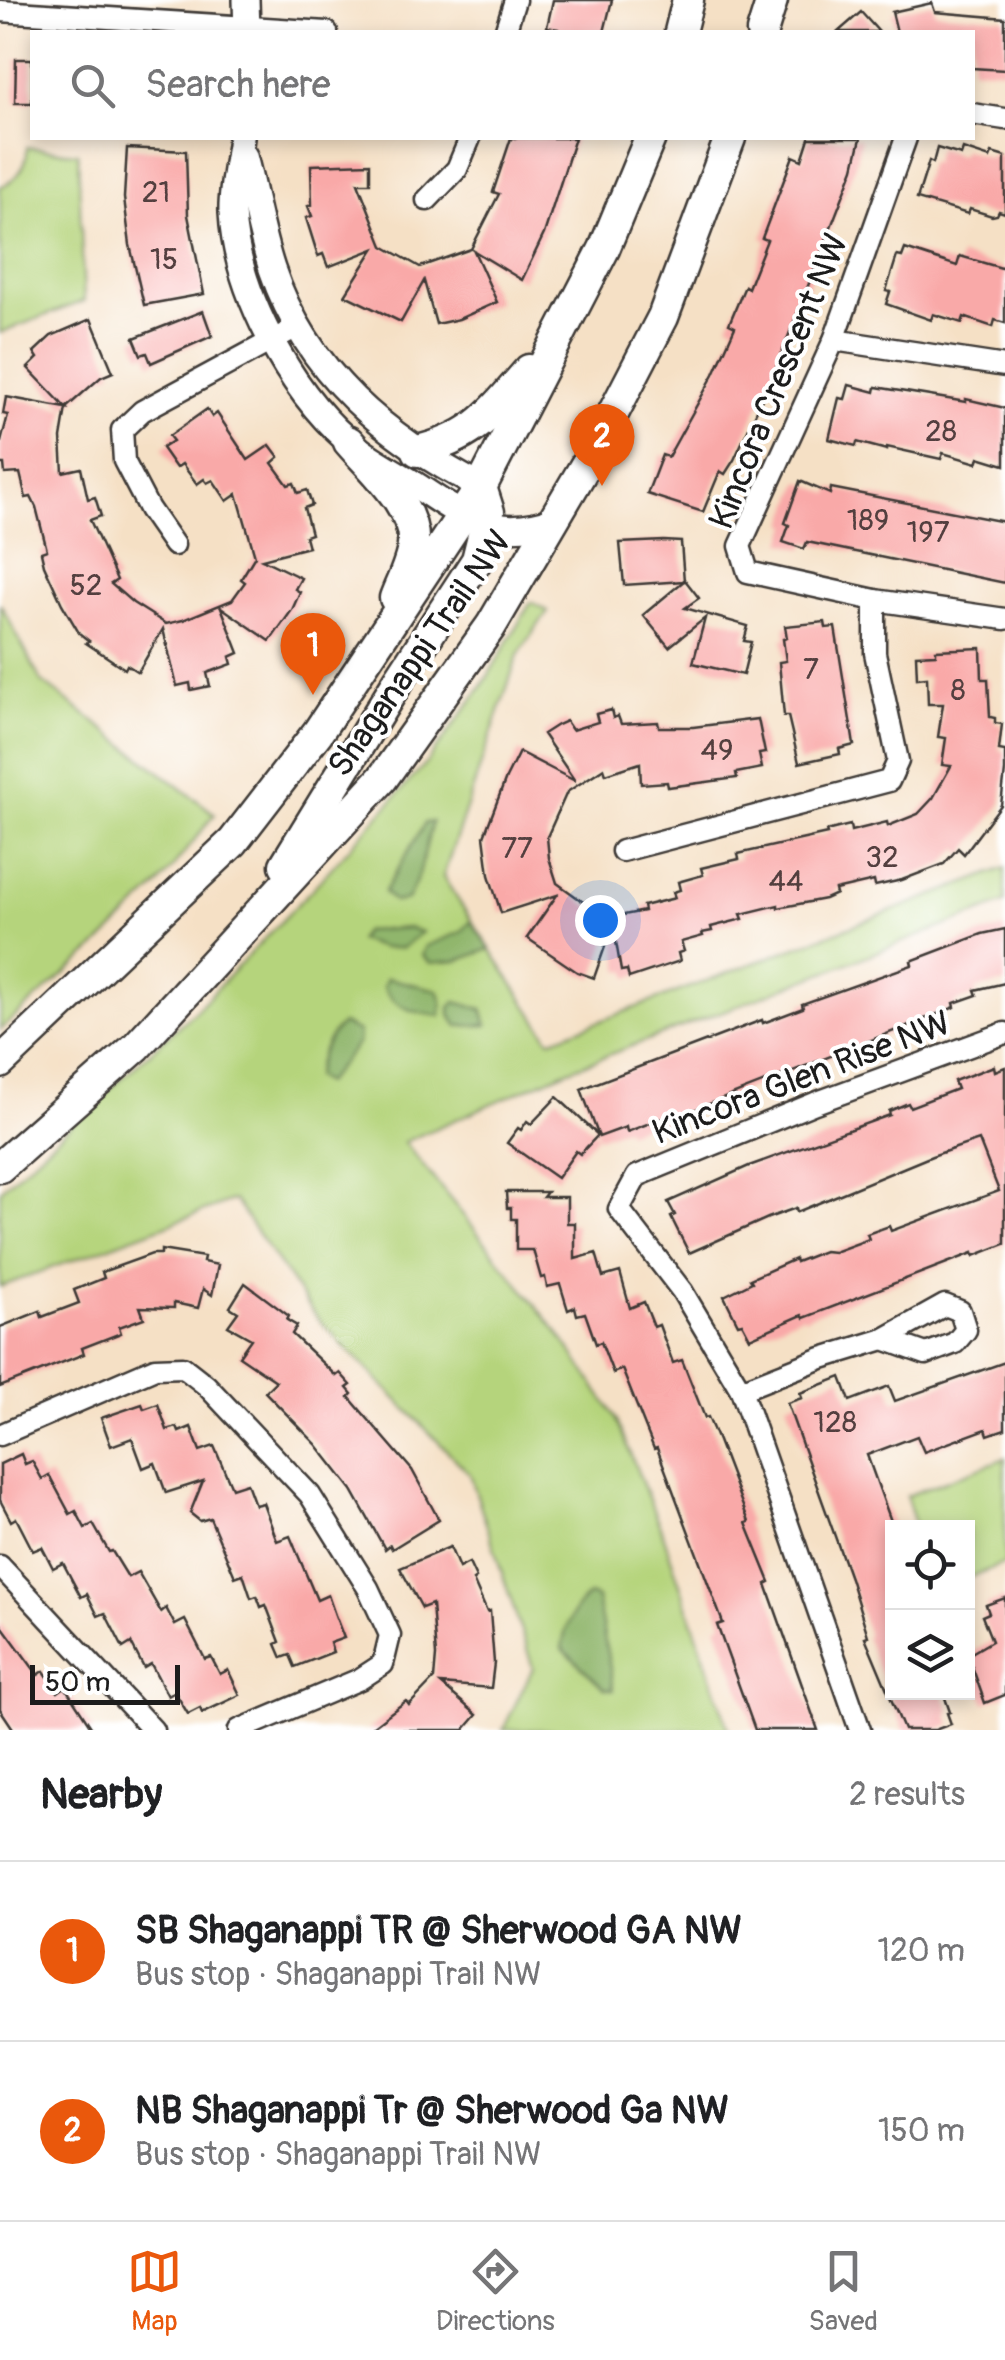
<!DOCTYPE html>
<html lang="en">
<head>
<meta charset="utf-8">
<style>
	body { margin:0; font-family:Pangolin,sans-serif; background:#f2f2f2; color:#202124 }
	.controls { position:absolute; right:30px; bottom:30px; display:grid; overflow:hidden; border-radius:0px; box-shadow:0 5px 15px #0003 }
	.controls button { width:90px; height:90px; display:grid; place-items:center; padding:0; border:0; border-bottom:2px solid #e0e0e0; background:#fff; color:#202124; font:50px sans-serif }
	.scale { position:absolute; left:30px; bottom:25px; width:150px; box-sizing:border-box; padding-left:10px; border:5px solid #1c1c1c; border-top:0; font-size:28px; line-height:35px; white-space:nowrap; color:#1c1c1c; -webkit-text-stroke:8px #fff; paint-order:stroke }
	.you { position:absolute; left:600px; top:920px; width:35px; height:35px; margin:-25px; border:8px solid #fff; border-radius:50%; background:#1a73e8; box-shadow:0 0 0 15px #1a73e833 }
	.badge { display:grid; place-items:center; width:65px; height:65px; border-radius:50%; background:#ea580c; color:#fff; font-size:32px; font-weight:700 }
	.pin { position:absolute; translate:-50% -82px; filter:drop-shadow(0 2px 5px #0008) }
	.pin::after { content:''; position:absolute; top:52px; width:35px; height:30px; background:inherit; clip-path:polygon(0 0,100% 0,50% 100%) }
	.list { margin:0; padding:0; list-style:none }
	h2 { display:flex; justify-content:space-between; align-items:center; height:130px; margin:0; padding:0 40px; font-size:42px }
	h2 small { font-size:32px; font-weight:400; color:#757577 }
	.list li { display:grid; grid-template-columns:65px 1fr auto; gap:30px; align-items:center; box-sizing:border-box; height:180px; padding:0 40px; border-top:2px solid #e0e0e0 }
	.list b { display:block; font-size:38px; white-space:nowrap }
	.list p { margin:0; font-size:32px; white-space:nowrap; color:#757577 }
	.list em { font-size:32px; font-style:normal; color:#757577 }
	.icon { flex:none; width:55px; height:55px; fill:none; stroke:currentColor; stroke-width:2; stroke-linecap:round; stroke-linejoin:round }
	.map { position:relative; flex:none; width:1005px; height:1730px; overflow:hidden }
	.search { position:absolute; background:#fff; box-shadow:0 5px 15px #0003; left:30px; right:30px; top:30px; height:110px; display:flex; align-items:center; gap:25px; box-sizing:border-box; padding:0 35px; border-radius:0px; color:#757577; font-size:38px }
	.sheet { height:490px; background:#fff }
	nav { display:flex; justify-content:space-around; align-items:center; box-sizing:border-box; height:140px; border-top:2px solid #e0e0e0; background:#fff; font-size:28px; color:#757577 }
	nav a { display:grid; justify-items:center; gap:5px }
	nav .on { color:#ea580c }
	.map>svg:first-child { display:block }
	.green { fill:#b5d47c; stroke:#68784c; stroke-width:2.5 }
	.forest { fill:#90b66c; stroke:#566944; stroke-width:2.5 }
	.building { fill:#f9a9a8 }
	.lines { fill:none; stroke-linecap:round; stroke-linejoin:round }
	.minor-casing { stroke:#3d3935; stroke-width:25 }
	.tertiary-casing { stroke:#3d3935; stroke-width:30 }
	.secondary-casing { stroke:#3d3935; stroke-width:35 }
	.minor { stroke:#fff; stroke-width:20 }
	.tertiary { stroke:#fff; stroke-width:25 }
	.secondary { stroke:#fff; stroke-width:30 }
	.labels { text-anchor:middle; stroke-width:8; stroke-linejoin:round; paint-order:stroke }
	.number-label { font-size:30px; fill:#533f3f }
	.street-label { font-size:35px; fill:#1c1c1c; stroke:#fff }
</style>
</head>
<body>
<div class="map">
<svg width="1005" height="1730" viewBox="0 0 1005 1730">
	<rect width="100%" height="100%" fill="#fff"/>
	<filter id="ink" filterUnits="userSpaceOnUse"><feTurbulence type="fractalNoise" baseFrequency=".01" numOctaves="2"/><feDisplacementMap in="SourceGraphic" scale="20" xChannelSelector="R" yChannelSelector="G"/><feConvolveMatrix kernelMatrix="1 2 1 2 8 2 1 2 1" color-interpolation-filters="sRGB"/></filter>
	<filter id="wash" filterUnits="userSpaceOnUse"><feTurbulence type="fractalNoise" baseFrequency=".0048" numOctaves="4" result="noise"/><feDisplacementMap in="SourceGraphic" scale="40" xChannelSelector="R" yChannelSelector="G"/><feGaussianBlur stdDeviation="2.25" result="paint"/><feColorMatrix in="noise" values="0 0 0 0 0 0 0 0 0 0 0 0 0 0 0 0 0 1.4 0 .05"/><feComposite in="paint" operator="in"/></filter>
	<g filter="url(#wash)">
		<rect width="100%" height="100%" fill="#f5e0c5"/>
		<g class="green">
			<path d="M27,147l51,6 6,148 -84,32v-146c17,-7 28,-21 27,-40z"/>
			<polygon points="531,602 548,611 518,655 443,877 550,1040 1005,868 1005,903 564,1072 404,1142 560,1335 615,1416 663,1534 729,1730 503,1730 533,1668 470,1474 317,1318 234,1200 0,1287 0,1190 198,1008 315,886 427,762 481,688"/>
			<polygon points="0,603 41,681 215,814 158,886 95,948 0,1030"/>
			<polygon points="1005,1458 1005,1563 968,1578 968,1528 916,1527 906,1496"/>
		</g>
		<g class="forest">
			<polygon points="432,822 419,875 407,900 394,902 384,892 425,823"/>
			<polygon points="471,921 490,949 457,961 430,963 422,955 426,946 461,932"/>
			<polygon points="408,928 422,932 402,948 382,948 358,940 364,931"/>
			<path d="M387,978l51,12 4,11 -1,15c-24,-2 -46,-8 -58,-29z"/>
			<polygon points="456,1002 482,1009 487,1025 458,1026 450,1015 450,1007"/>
			<path d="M342,1024l17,8 -1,11 -33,40 -10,-6c3,-19 12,-41 27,-53z"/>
			<path d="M589,1595l8,3 17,92 -10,-2 -42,-40c3,-20 10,-41 27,-53z"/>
		</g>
		<g id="blocks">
			<g class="building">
				<polygon points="553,0 612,0 604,32 557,32 558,29 547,27"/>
				<polygon points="932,3 935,12 1005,18 1005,70 972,68 972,32 897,32 892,12"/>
				<polygon points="861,12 879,32 838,32"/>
				<polygon points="16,59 32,59 32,103 15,103"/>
				<polygon points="511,138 575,138 544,234 522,280 474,251 497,302 459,319 436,324 424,281 401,322 345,295 374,249 328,267 323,254 318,256 306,218 312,216 308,206 312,205 311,165 370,163 370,183 358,183 383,246 420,267 471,249 499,194 493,192"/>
				<polygon points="809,138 861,138 854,168 774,373 734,460 725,474 720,471 703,512 647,494 662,455 668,457 714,374 735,327 729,324 745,286 748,288 767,240 762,238 793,156 802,160"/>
				<polygon points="127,148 186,151 188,215 204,294 144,305 130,245 124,198"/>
				<polygon points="937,148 961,155 963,149 990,158 992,153 1005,157 1005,213 999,211 997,215 992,216 970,209 968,214 917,199 929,161 933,163"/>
				<polygon points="905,249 957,266 960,256 1005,269 1005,323 995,320 993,327 964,317 962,323 933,314 931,320 886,304 890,292 886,291 897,256 902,257"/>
				<polygon points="203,311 212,336 151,363 147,353 141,355 134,338"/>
				<polygon points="91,319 113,372 101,377 66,408 61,438 63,472 81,468 88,499 95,497 101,516 90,520 117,580 111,584 133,603 166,624 183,620 232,600 245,582 241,579 255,556 237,494 227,501 213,480 207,483 204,479 197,484 182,464 176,468 162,448 173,441 169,436 207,409 212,417 217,413 248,460 270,445 279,457 272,463 288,485 294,483 298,493 307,490 312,505 304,508 311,534 305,536 308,547 262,559 301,578 295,589 300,592 292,610 270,641 221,607 239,653 230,657 232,664 207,673 210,686 191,690 190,683 177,686 163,629 138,672 127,665 125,669 86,643 89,641 79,633 62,604 44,565 41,552 47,550 36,507 31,497 26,498 20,473 5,474 4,464 0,464 0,446 8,415 3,414 6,397 66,408 28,368 38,358 34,352 51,336"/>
				<polygon points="849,385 875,392 876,387 966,402 966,399 1005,408 1005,465 979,457 977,463 943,453 941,459 887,447 887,450 857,442 856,446 829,439 839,398 845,399"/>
				<polygon points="800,481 830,494 831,488 1005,522 1005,583 807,542 804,549 783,542 789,525 785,523"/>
				<polygon points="664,541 681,542 684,581 624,585 620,543"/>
				<polygon points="685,580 699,598 685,608 748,626 744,641 751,642 743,675 693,663 705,618 669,647 643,615"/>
				<polygon points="825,622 826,628 835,627 854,745 839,749 840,754 799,763 788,716 784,716 779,662 786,661 783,639 787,638 785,626"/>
				<polygon points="981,648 982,679 988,679 990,717 995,718 995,723 1002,724 999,750 1005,751 1005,771 1001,805 964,854 958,848 944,864 902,880 875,886 874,881 835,890 836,894 825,899 778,908 778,905 741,914 743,919 711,927 712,931 702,933 703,936 681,942 684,951 678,953 680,961 629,978 627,970 621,971 613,924 594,978 577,972 527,938 557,895 501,913 489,875 484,836 506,778 519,752 575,781 543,734 557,725 566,721 572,730 598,722 596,714 611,710 613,718 618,716 621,724 658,722 659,727 693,727 758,719 765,753 759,754 762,768 736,773 737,778 668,787 667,782 641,784 640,763 606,774 604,768 567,792 547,837 549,858 557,883 596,911 614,917 644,911 643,906 675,898 673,892 680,890 678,882 703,875 701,868 739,859 738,854 827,834 826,831 850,825 851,831 887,822 888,826 918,814 933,798 951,766 942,765 946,738 938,737 943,704 928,704 927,677 917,678 916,655 936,654 936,650"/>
				<polygon points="1005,929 1005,983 975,990 977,995 954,1003 955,1007 661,1123 660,1119 627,1132 626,1127 599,1137 581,1089 762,1020 763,1023 803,1008 802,1004 912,965 911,961 982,934"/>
				<polygon points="994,1066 995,1071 1005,1067 1005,1244 974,1256 973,1253 804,1318 802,1315 750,1338 742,1323 738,1324 724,1296 752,1282 750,1279 795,1259 796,1262 824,1251 834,1252 869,1239 867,1234 889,1226 891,1231 999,1191 979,1140 932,1156 797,1212 796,1208 768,1218 689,1253 671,1217 675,1215 668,1202 749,1166 890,1115 889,1111 908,1103 910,1107 957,1089 954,1081"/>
				<polygon points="557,1097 598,1135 580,1154 576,1151 557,1178 507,1143 518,1128 521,1130 527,1121 531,1124"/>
				<polygon points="506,1192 547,1192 543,1197 567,1197 567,1223 575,1223 575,1259 596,1253 603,1277 620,1272 630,1308 644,1302 654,1327 659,1325 673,1363 682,1360 705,1418 708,1417 718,1441 749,1522 746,1523 770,1582 766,1584 818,1730 755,1730 717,1625 723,1623 657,1448 654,1449 622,1369 613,1373 601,1342 596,1344 585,1313 577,1315 575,1307 568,1310 560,1284 547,1287 545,1277 541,1278 533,1250 516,1250 516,1219 511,1219 511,1208 507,1208"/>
				<polygon points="161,1250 204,1257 203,1262 218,1265 212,1295 203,1289 198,1308 174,1303 174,1308 140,1307 144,1318 119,1327 121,1333 82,1348 84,1354 0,1387 0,1327 40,1311 42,1317 79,1303 74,1290 104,1278 102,1272 152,1254 161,1254"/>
				<polygon points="245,1283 289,1316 287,1320 297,1326 292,1334 336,1376 340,1373 351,1385 347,1388 352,1394 349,1397 412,1470 439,1520 392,1549 390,1545 385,1549 352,1490 316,1444 265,1392 276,1381 239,1356 251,1339 228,1326 238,1312 230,1307"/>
				<polygon points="1005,1362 1005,1429 988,1435 986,1429 924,1452 917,1436 867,1455 892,1524 892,1692 943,1692 950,1712 947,1713 951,1724 935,1730 904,1730 865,1637 868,1636 850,1578 787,1403 802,1398 800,1393 841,1377 850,1401 889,1386 895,1401"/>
				<polygon points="142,1404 144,1409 158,1404 167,1430 177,1427 179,1432 191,1427 200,1451 214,1446 232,1488 247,1483 255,1505 263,1503 277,1541 290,1536 317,1600 328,1595 335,1615 344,1638 330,1643 333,1652 295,1667 290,1655 282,1658 276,1644 280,1642 266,1605 261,1607 257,1596 251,1598 243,1574 235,1577 210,1518 200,1521 190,1513 203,1481 166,1493 155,1463 143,1468 132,1438 111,1446 101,1418"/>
				<polygon points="21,1454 25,1464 32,1461 42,1479 49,1475 70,1514 76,1511 85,1528 93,1524 109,1552 112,1551 128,1577 138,1572 161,1612 166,1608 175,1625 185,1620 205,1659 211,1657 220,1674 228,1670 240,1695 202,1713 200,1708 188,1714 175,1692 168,1696 151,1664 144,1668 131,1643 123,1648 105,1613 98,1616 87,1594 81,1597 63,1563 53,1568 42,1547 33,1551 16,1518 11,1521 0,1500 0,1464"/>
				<polygon points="450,1547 459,1568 469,1563 476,1578 473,1580 487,1612 490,1611 494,1663 491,1688 441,1684 477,1715 464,1730 368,1730 406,1701 409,1705 434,1679 436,1656 432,1604 422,1608 400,1568"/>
				<polygon points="1005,1598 1005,1695 985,1703 968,1655 992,1641 982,1616 989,1613 986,1605"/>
				<polygon points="0,1623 38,1675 44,1671 58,1692 65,1687 93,1730 14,1730 0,1709"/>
			</g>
		</g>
	</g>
	<g filter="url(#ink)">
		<use href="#blocks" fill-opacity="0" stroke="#3d3935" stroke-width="2.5"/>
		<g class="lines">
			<g class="minor-casing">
				<g id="minor">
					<polyline points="0,11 327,32"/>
					<polyline points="505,32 515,0"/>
					<polyline points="972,114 1005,119"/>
					<polyline points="906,138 834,340 740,546 748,572 875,600 1005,619"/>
					<polyline points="427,200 457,169 470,138"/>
					<polyline points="834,340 1005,366"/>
					<polyline points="174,545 149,509 124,461 122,430 142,411 297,327"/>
					<polyline points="622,851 889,781 898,761 875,653 875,600"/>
					<polyline points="741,1390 822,1358 884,1339 945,1305 960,1311 966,1330 955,1343 926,1354 884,1339"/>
					<polyline points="0,1435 155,1368 183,1367 206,1385 310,1495 368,1588 390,1635 383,1664 360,1679 239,1730"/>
					<polyline points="0,1566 153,1730"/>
					<polyline points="860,1730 741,1390 682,1291 619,1209 637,1176 815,1103 1005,1033"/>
				</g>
			</g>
			<g class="tertiary-casing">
				<g id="tertiary">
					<polyline points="246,0 247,32"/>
					<path d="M241,138c-3,24 -10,51 -9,75 4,78 57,176 115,227 20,18 47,31 70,46 49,33 81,55 139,33"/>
					<path d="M244,156c10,38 16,77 28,113 35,104 114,169 209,218"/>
				</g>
			</g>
			<g class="secondary-casing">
				<g id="secondary">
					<polyline points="680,32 688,0"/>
					<polyline points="762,32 772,0"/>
					<path d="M349,442c23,27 68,65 64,104 -2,18 -12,36 -18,52"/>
					<path d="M418,451c58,-14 72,-37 111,-81"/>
					<polyline points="285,865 400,678 477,560 489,512 481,487"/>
					<polyline points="0,1063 233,842 318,732 481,487 604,249 650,138"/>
					<polyline points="0,1167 136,1047 382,779 491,626 591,456 663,317 730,138"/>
				</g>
			</g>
			<use href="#minor" class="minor"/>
			<use href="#tertiary" class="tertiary"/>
			<use href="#secondary" class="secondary"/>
		</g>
	</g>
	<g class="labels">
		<g class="number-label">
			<text x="156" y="202">21</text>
			<text x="164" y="269">15</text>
			<text x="941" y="441">28</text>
			<text x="868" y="530">189</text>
			<text x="928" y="542">197</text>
			<text x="86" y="595">52</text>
			<text x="811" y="679">7</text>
			<text x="958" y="700">8</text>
			<text x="717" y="760">49</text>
			<text x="517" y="858">77</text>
			<text x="882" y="867">32</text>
			<text x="786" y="891">44</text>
			<text x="835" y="1432">128</text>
		</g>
		<g class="street-label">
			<text transform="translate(778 381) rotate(-68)" y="12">Kincora Crescent NW</text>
			<text transform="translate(419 653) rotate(-55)" y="12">Shaganappi Trail NW</text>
			<text transform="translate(801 1077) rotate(-21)" y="12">Kincora Glen Rise NW</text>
		</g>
	</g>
</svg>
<div class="controls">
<button><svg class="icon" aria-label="locate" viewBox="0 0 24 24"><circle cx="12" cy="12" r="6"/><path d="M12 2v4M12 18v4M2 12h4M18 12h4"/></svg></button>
<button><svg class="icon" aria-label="layers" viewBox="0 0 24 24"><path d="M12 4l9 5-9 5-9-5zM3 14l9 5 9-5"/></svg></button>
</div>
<div class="scale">50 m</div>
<div class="you"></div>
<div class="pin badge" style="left:313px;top:695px">1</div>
<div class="pin badge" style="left:602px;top:486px">2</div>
<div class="search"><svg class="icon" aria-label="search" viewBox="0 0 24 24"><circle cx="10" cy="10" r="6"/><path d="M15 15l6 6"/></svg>Search here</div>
</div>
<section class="sheet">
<h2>Nearby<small>2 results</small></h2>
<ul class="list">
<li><span class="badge">1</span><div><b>SB Shaganappi TR @ Sherwood GA NW</b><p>Bus stop · Shaganappi Trail NW</p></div><em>120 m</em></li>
<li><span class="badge">2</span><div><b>NB Shaganappi Tr @ Sherwood Ga NW</b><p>Bus stop · Shaganappi Trail NW</p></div><em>150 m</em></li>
</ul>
</section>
<nav>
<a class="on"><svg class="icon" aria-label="map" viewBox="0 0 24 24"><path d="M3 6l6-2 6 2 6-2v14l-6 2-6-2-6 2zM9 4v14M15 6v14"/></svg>Map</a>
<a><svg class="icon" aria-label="directions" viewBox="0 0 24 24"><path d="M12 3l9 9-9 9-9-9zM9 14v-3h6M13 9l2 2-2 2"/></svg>Directions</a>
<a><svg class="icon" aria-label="saved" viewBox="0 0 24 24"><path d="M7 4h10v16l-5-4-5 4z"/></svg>Saved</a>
</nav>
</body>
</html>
